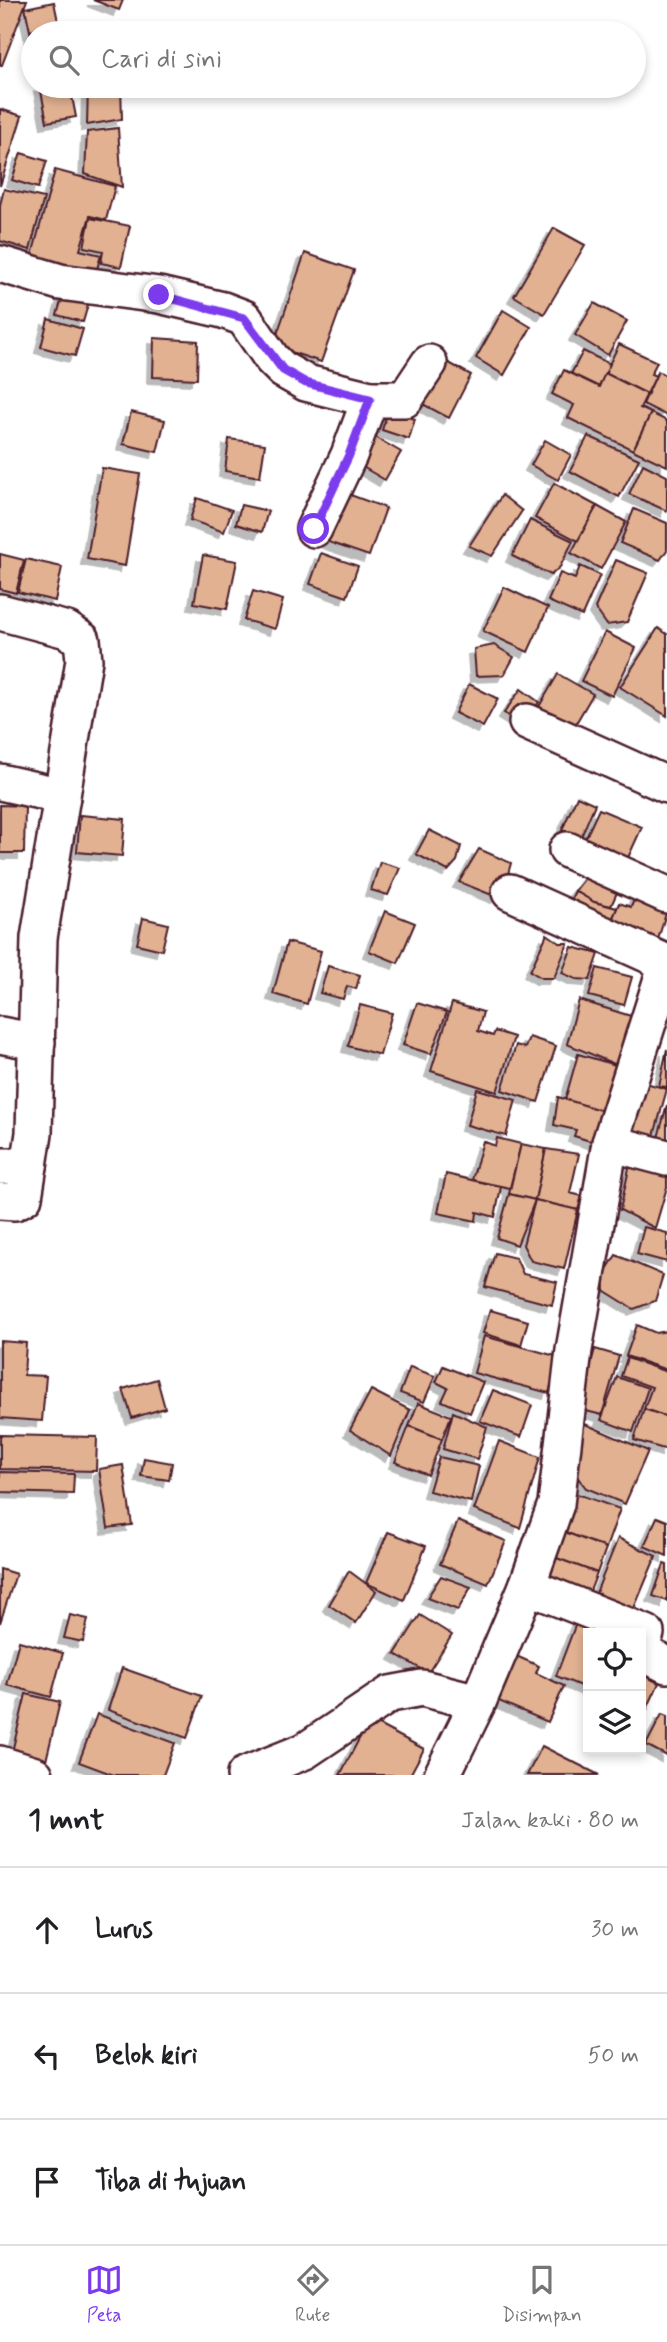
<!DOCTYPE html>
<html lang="id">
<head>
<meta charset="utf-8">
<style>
	body { margin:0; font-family:Mynerve,sans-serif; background:#f6f6f6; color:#202124 }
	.controls { position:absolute; right:21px; bottom:21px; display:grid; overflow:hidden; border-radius:0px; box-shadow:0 4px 10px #0003 }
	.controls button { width:63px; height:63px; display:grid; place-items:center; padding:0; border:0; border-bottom:2px solid #e0e0e0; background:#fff; color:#202124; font:35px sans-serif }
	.stop { position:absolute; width:21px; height:21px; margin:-16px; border:5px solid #7c3aed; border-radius:50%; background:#fff }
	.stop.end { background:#7c3aed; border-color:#fff; box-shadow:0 2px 7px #0008 }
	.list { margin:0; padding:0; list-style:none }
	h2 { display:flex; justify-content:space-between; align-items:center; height:91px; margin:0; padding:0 28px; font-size:30px }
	h2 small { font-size:23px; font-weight:400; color:#757577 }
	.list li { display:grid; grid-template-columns:46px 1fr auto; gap:21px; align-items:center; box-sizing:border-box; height:126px; padding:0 28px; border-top:2px solid #e0e0e0 }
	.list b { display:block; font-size:26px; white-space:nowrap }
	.list em { font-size:23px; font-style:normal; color:#757577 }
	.icon { flex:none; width:38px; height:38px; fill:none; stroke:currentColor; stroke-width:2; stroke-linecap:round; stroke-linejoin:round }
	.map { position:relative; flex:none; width:667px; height:1775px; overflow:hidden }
	.search { position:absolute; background:#fff; box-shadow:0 4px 10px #0003; left:21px; right:21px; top:21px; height:77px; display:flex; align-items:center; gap:18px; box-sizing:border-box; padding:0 24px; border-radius:38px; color:#757577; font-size:26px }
	.sheet { height:469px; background:#fff }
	nav { display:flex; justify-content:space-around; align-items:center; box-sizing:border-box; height:98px; border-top:2px solid #e0e0e0; background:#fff; font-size:19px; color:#757577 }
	nav a { display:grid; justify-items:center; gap:4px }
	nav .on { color:#7c3aed }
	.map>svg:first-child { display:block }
	.building { fill:#e1b192; stroke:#4a1f2b; stroke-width:2; filter:url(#shadow) }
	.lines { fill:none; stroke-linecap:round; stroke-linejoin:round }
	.minor-casing { stroke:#4a1f2b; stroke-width:40 }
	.minor { stroke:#fff; stroke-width:35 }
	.route { stroke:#7c3aed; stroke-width:9 }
</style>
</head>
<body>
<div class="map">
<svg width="667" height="1775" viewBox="0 0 667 1775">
	<defs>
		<filter id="shadow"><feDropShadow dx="-6" dy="6" stdDeviation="0" flood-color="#0004"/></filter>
	</defs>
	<rect width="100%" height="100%" fill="#fff"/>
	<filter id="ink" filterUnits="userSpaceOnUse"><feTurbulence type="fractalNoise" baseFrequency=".0143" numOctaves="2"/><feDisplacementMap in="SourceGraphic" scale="14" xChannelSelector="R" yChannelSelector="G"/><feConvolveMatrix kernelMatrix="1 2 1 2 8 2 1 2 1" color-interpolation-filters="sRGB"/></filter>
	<g filter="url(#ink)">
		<g class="building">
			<polygon points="0,0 27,0 2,65 0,65"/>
			<polygon points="93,0 123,0 119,10"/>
			<polygon points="54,2 59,26 30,31 25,8"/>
			<polygon points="59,26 60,33 33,33 33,48 30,31"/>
			<polygon points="40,86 70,86 76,117 47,122"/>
			<polygon points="88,86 121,86 122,119 87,125"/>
			<polygon points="0,109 22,116 0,186"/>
			<polygon points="118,128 122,187 85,174 87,132"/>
			<polygon points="21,153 47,161 38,188 12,180"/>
			<polygon points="55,170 115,186 106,220 90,216 80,250 101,255 95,276 31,259"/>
			<polygon points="4,189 44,198 30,250 0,241 0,205"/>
			<polygon points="90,218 130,226 121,267 101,263 103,251 84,247"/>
			<polygon points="554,228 585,245 544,314 514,296"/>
			<polygon points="305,253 354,270 321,362 273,346"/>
			<polygon points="64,291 90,298 83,322 57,315"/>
			<polygon points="594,303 627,321 608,355 575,335"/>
			<polygon points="503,310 531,327 504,375 476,358"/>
			<polygon points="48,319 83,329 75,356 41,347"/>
			<polygon points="154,338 198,341 197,379 153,377"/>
			<polygon points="619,344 657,362 651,374 656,376 647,394 605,373"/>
			<polygon points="583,351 610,364 599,387 571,374"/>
			<polygon points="438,357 471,375 449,418 415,400"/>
			<polygon points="564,370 599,387 605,373 647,394 640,408 651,413 633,450 568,418 574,405 552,394"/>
			<polygon points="658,371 667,376 667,416 643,404"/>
			<polygon points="388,411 415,419 409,439 382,430"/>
			<polygon points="131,412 165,420 157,452 123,444"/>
			<polygon points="651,413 667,421 667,466 633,450"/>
			<polygon points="370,434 401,452 385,480 354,462"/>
			<polygon points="588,436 639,459 619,497 570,471"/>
			<polygon points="229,439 265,444 260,477 225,471"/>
			<polygon points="545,440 571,455 558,480 531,465"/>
			<polygon points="643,464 667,476 667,511 629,494"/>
			<polygon points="102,468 140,474 125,566 87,559"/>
			<polygon points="554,483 597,506 578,541 535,518"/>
			<polygon points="345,493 386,508 369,556 328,542"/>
			<polygon points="502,495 522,511 492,556 469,546"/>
			<polygon points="197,498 232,510 224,532 190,520"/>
			<polygon points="241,505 268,511 262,532 236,524"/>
			<polygon points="597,506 626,522 601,569 571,553"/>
			<polygon points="634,509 667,523 667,550 660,560 620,543"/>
			<polygon points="530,520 573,541 560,567 551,575 512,556"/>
			<polygon points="321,553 358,566 347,597 310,584"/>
			<polygon points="0,554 24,560 16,593 0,589"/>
			<polygon points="203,555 237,561 227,609 194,603"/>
			<polygon points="26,559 62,567 55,601 18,592"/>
			<polygon points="616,560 648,573 627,622 607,625 595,608"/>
			<polygon points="580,566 600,575 582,616 548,601 560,573 575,579"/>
			<polygon points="504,587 548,608 528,652 483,631"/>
			<polygon points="253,591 283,600 275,629 244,620"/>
			<polygon points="658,628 667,634 667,716 620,687"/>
			<polygon points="605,632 636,648 612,696 581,681"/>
			<polygon points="494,645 514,657 504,675 476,676 474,649"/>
			<polygon points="558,674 593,694 572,730 537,710"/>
			<polygon points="469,684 498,699 483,727 455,713"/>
			<polygon points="521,689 539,702 523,725 504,713"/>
			<polygon points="577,796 595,804 581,837 562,830"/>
			<polygon points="0,805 25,806 24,853 0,853"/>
			<polygon points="599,809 642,827 627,860 584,841"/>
			<polygon points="80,815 125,819 122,856 77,852"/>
			<polygon points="429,830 461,846 457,861 448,871 416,854"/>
			<polygon points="479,849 511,863 504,888 497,897 459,882"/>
			<polygon points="380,862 400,868 388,895 371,890"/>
			<polygon points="596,864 623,879 611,906 594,902 575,891"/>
			<polygon points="639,888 667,910 656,946 608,929 619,903 631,907"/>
			<polygon points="575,891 594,902 617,908 608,929 564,913"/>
			<polygon points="385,911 415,923 398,963 369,951"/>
			<polygon points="143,918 168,924 162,950 137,944"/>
			<polygon points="547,934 560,943 568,943 554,978 542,978 530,971"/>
			<polygon points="287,942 321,951 307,1004 273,994"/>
			<polygon points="572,947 599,954 590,980 576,979 562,973"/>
			<polygon points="328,966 360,975 356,989 347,986 343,999 320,993"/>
			<polygon points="597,968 632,977 624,1005 589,996"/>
			<polygon points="579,1000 634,1017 619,1066 567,1044"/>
			<polygon points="417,1003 447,1012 431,1054 403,1045"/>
			<polygon points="452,1003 483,1012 478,1031 493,1036 495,1031 514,1037 497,1092 431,1071"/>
			<polygon points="360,1005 392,1013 380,1055 348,1046"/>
			<polygon points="529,1037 556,1046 538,1102 502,1090 516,1045 525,1048"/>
			<polygon points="667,1049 667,1087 659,1086"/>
			<polygon points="578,1054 619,1066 613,1114 565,1100"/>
			<polygon points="635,1080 667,1089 652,1143 619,1133"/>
			<polygon points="477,1089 516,1100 506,1136 467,1125"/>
			<polygon points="558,1097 613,1114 603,1145 574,1136 576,1130 554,1125"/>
			<polygon points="667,1105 667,1148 656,1145"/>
			<polygon points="497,1138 521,1144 510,1188 472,1180 483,1141 495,1146"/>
			<polygon points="521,1144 546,1149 535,1200 509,1194"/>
			<polygon points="546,1149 579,1154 570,1193 582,1196 578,1210 535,1200"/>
			<polygon points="632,1155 667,1163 667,1187 655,1228 620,1210"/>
			<polygon points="446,1174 501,1187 495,1217 477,1212 476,1221 438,1213"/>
			<polygon points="509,1194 535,1200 517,1245 497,1238"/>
			<polygon points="535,1200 578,1210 564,1269 531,1261 523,1245"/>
			<polygon points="644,1227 667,1233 667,1262 637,1254"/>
			<polygon points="495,1253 516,1258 523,1274 557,1282 552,1305 485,1287"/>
			<polygon points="616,1255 663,1275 655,1301 634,1309 605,1291 604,1274"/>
			<polygon points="490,1310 528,1321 521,1345 483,1333"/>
			<polygon points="637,1325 656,1333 667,1331 667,1370 626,1356"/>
			<polygon points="484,1336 559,1357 549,1393 474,1373"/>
			<polygon points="0,1341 26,1343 24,1375 46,1376 42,1421 0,1418"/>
			<polygon points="595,1349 619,1356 602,1415 578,1409"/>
			<polygon points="627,1358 667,1372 667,1417 644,1409 652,1387 621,1376"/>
			<polygon points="443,1366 483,1382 470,1413 442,1401 448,1388 436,1382"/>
			<polygon points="410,1367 435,1376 424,1402 400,1393"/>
			<polygon points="617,1377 648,1388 633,1432 601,1420"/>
			<polygon points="157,1379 165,1408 132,1418 123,1389"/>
			<polygon points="371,1390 410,1410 391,1456 350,1430"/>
			<polygon points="493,1390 532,1405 521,1437 480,1421"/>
			<polygon points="418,1403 451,1416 442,1439 409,1426"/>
			<polygon points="644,1409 667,1417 667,1450 634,1440"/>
			<polygon points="453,1412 487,1427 477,1459 443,1449"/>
			<polygon points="578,1421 648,1451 625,1504 586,1488 575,1474"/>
			<polygon points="409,1426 442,1439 428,1475 395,1462"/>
			<polygon points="0,1435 97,1437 96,1471 0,1469"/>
			<polygon points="499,1441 540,1457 520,1528 474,1510"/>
			<polygon points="439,1457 479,1466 471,1502 429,1491"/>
			<polygon points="144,1458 172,1463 169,1480 141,1476"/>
			<polygon points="123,1465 132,1525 108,1528 99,1469"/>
			<polygon points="0,1472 74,1474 73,1494 0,1492"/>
			<polygon points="566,1490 620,1509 606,1548 552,1527"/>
			<polygon points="657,1517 667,1521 667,1556 644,1546"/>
			<polygon points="458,1521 506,1541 488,1584 440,1564"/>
			<polygon points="552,1527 606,1548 597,1573 543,1553"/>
			<polygon points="388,1532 426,1546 404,1600 366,1583"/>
			<polygon points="618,1538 656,1556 633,1611 596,1593"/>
			<polygon points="543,1553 597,1573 586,1601 533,1581"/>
			<polygon points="664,1564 667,1565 667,1601 653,1596"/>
			<polygon points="0,1569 16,1574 0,1623"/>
			<polygon points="349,1571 376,1591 356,1623 329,1605"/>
			<polygon points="441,1576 471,1587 458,1610 427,1598"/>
			<polygon points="70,1615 88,1619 83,1642 64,1638"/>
			<polygon points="420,1615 452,1635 428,1673 395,1654"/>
			<polygon points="578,1618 617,1633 588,1633 588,1689 556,1676"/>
			<polygon points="19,1641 63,1653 51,1697 7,1685"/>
			<polygon points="514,1655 539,1666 536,1673 564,1686 548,1722 494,1699"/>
			<polygon points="122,1668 202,1696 187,1738 108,1710"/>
			<polygon points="641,1674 659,1683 641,1722"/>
			<polygon points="26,1694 60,1702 45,1765 11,1756"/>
			<polygon points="97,1714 175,1743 163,1775 114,1775 79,1762"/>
			<polygon points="662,1714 667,1716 667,1756 646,1745"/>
			<polygon points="369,1720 424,1749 410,1775 340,1775"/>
			<polygon points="542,1746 599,1775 527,1775"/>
		</g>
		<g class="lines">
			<g class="minor-casing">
				<g id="minor">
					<polyline points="0,264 60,282 159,295 223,310 244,318 272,359 283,370 306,383 370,399 405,399 429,363"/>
					<polyline points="314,529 349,455 370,399"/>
					<polyline points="0,612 67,630 82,640 84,660 39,938 34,1133 29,1166 0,1166"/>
					<polyline points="527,722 667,785"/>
					<polyline points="0,782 62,796"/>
					<polyline points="567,850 667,895"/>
					<polyline points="0,1035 37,1042"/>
					<polyline points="610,1143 667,1158"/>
					<polyline points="0,1201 15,1202 24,1197 29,1166"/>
					<polyline points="527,1586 646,1633 641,1640"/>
					<polyline points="641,1652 667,1665"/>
					<polyline points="0,1764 35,1775"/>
					<polyline points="245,1775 305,1751 390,1694 422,1688 478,1702"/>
					<polyline points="442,1775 478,1702 527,1586 556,1504 574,1350 610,1143 667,963 510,892"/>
				</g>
			</g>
			<use href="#minor" class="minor"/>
		</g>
	</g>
	<g class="lines" filter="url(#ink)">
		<polyline class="route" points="159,295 244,318 283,370 306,383 370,399 349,455 314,529"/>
	</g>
</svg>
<div class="controls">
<button><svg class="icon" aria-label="locate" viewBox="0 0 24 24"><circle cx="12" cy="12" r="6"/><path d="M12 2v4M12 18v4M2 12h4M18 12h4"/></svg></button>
<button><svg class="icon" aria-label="layers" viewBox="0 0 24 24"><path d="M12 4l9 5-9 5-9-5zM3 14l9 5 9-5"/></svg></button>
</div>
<div class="stop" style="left:314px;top:529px"></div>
<div class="stop end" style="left:159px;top:295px"></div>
<div class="search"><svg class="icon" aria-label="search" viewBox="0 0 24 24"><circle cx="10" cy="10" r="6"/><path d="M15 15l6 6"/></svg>Cari di sini</div>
</div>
<section class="sheet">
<h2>1 mnt<small>Jalan kaki · 80 m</small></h2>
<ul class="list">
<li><svg class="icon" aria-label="ahead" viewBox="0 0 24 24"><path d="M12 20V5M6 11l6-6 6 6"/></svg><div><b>Lurus</b></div><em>30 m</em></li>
<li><svg class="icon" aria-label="left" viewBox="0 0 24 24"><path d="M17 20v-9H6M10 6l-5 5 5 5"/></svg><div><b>Belok kiri</b></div><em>50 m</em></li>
<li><svg class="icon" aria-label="arrive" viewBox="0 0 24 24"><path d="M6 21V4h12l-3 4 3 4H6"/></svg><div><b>Tiba di tujuan</b></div></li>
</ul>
</section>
<nav>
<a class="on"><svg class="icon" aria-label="map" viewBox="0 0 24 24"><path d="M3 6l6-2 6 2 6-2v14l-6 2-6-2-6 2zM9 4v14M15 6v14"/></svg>Peta</a>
<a><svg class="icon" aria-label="directions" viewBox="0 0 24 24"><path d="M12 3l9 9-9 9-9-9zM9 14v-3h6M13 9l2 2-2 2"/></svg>Rute</a>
<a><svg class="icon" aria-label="saved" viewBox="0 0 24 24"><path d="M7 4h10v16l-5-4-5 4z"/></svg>Disimpan</a>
</nav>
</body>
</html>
